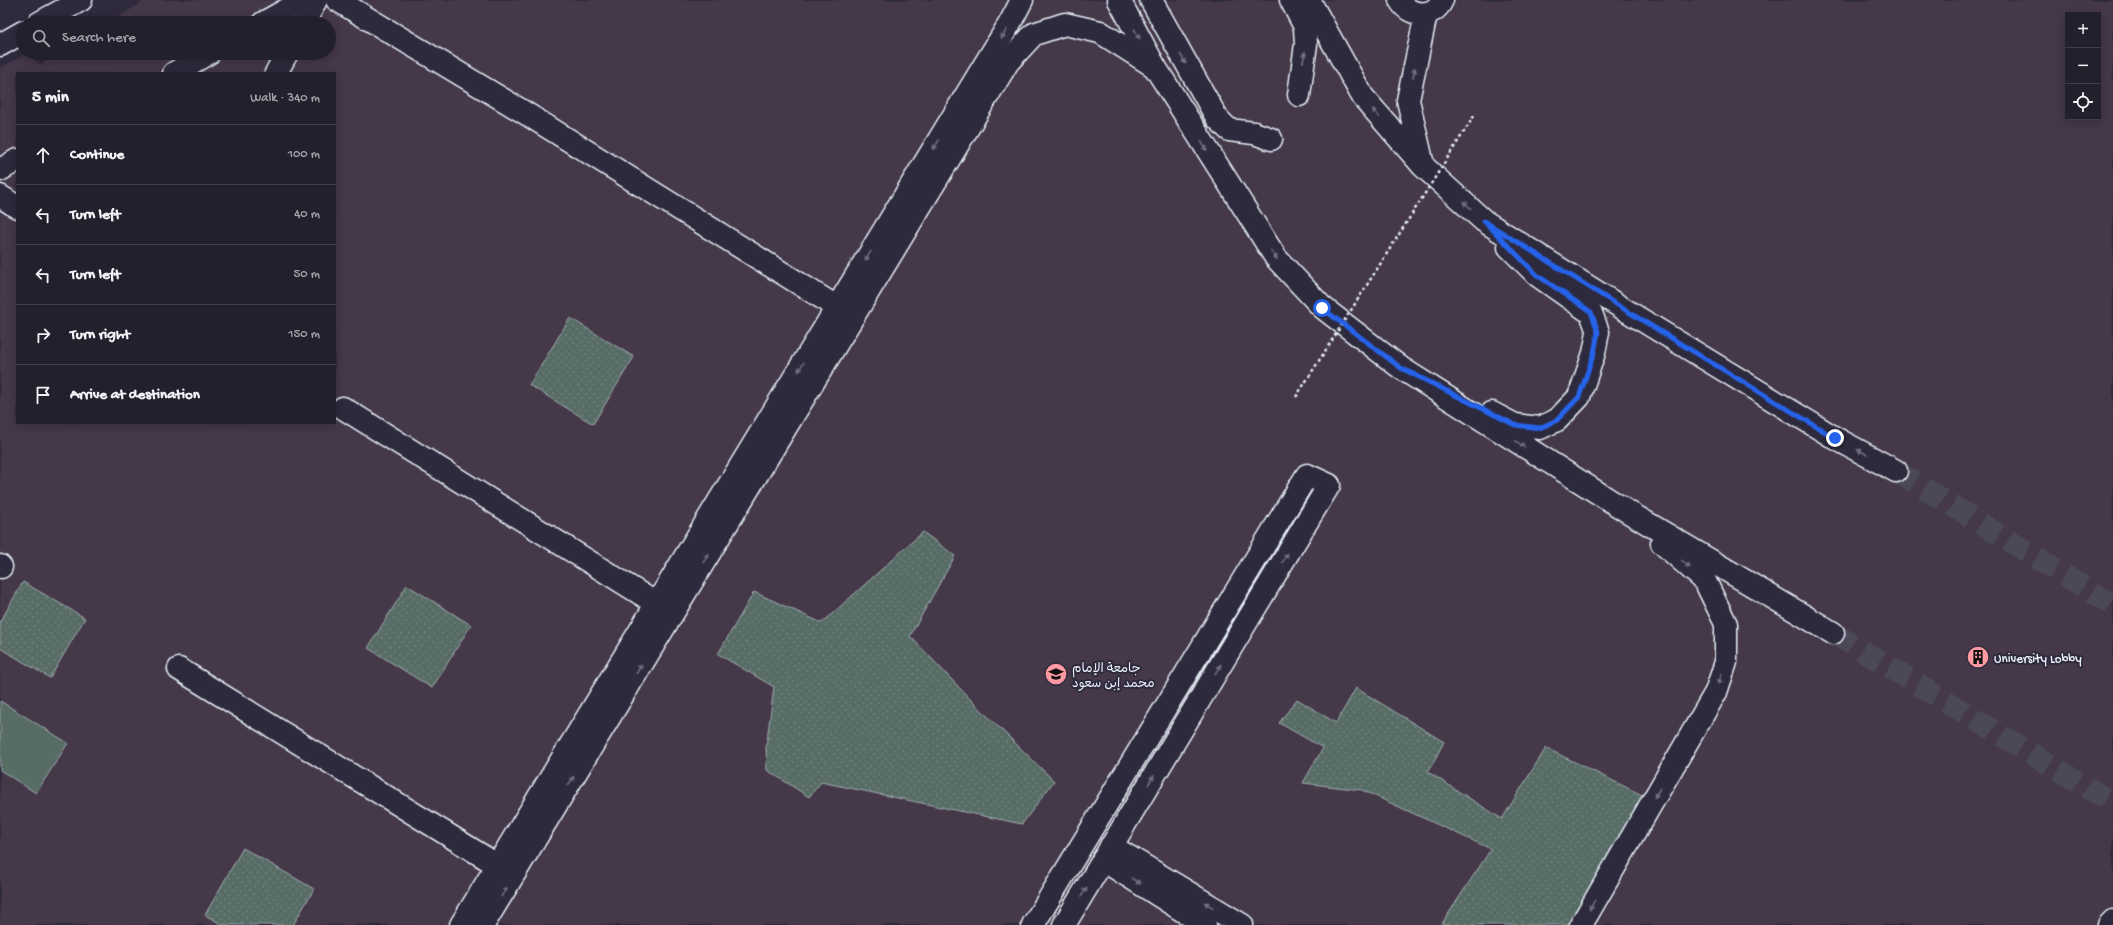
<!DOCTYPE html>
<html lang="en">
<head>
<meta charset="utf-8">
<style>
	body { margin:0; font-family:"Gochi Hand","Playpen Sans Arabic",sans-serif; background:#2b2836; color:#f1f3f6 }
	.controls { position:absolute; right:12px; top:12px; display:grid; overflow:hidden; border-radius:0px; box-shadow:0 2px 10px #0003 }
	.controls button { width:36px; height:36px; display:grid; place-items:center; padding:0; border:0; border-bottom:1px solid #403e4a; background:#23202e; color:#f1f3f6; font:20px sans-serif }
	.stop { position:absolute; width:12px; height:12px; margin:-9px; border:3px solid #2563eb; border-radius:50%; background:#fff }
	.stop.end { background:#2563eb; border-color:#fff; box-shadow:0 1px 4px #0008 }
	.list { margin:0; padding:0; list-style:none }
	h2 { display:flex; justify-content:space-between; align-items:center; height:52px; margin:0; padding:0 16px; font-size:17px }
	h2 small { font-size:13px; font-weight:400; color:#a3a3aa }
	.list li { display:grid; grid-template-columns:26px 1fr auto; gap:12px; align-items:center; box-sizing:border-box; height:60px; padding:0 16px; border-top:1px solid #403e4a }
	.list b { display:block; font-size:15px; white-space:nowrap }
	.list em { font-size:13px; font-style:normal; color:#a3a3aa }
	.icon { flex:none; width:22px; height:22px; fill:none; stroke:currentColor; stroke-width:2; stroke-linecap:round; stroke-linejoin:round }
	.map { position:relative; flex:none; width:2113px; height:925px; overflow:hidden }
	.search { position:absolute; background:#23202e; box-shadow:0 2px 10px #0003; left:16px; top:16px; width:320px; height:44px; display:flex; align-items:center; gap:10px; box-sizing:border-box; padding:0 14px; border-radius:22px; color:#a3a3aa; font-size:15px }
	.panel { position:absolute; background:#23202e; box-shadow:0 2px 10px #0003; left:16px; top:72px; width:320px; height:352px; border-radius:0px }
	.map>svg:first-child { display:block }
	.built { fill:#443949; fill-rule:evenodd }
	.grass { fill:url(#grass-dots); stroke:#a0aeaf }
	.pitch { fill:#586c66; stroke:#a0aeaf }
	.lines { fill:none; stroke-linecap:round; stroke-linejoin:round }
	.minor-tunnel { stroke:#4b4859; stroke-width:22; stroke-dasharray:22 11; stroke-linecap:butt }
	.minor-casing { stroke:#e8f1f8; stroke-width:25 }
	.major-casing { stroke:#e8f1f8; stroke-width:25 }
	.minor { stroke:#2f2a3d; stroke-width:22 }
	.major { stroke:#2f2a3d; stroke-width:22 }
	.path-bridge { stroke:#e8f1f8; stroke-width:2.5; stroke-dasharray:3 3; stroke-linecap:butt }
	.oneway { fill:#70707e }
	.route { stroke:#2563eb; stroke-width:5 }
	.labels { text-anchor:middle; stroke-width:4; stroke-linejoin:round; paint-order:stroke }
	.poi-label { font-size:13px; fill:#e8f1f8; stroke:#2f2a3d; text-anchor:start }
</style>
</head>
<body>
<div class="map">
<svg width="2113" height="925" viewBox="0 0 2113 925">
	<defs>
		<pattern id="grass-dots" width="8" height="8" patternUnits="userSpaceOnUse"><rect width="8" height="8" fill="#586c66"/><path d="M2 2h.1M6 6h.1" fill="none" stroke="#70817d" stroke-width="1.8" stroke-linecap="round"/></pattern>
	</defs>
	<rect width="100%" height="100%" fill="#2f2a3d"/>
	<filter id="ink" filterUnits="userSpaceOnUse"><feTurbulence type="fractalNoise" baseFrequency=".025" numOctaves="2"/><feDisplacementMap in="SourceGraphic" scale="8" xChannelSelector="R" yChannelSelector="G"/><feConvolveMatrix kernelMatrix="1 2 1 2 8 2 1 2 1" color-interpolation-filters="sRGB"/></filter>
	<g filter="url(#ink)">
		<path class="built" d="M146,0h1967v925h-2113v-857l28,-15 12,12 19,-12h270v-30h-221zM2068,15h30v102h-30zM17,73h318v350h-318z"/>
		<g class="grass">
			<polygon points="570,318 634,357 593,424 529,385"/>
			<polygon points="923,532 955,556 910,636 971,700 1054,781 1022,824 821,782 809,797 767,770 766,747 774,687 718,654 754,592 822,623"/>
			<polygon points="23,582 85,618 50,678 0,648 0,622"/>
			<polygon points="407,585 471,625 432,688 368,648"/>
			<polygon points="1356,688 1444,742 1428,772 1502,819 1546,748 1648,798 1572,925 1441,925 1491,849 1362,790 1303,783 1323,748 1279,723 1297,699 1336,723"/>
			<polygon points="243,848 314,889 293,925 223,925 205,915"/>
		</g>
		<polygon class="pitch" points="0,701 68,743 36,793 0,770"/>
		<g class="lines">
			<g class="minor-tunnel">
				<polyline points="1896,471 2113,605"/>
				<polyline points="1833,633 2113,803"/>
			</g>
			<g class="minor-casing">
				<g id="minor">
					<polyline points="337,0 522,111 848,314"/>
					<polyline points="1119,0 1155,67 1276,258 1322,307 1401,368 1625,510 1833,633"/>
					<polyline points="1151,0 1217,118 1229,130 1254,133 1271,139"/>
					<polyline points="1291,0 1305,27 1306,44 1299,95"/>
					<polyline points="1309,0 1363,97 1423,166 1484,221 1627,311 1835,438 1896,471"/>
					<path d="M1400,0c9,17 34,19 42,0"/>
					<polyline points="263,23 304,0"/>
					<polyline points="304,23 316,0"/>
					<polyline points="174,73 209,53"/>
					<polyline points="276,73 287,53"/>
					<polyline points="1423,165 1408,100 1426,14"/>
					<polyline points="0,170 17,160"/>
					<polyline points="0,196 17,207"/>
					<polyline points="343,408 657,604"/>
					<polyline points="1492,413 1515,425 1540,428 1557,420 1579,397 1594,353 1598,332 1591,313 1537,275 1509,247"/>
					<polyline points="0,566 1,567"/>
					<polyline points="179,669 497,865"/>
					<polyline points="1111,846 1242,925"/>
					<polyline points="1103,860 1205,925"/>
					<polyline points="461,925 1010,23 1022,0"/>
					<polyline points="483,925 1008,62 1034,34 1065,24 1100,32 1155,67"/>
					<polyline points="1033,925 1307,475 1329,485 1064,925"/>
					<polyline points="1581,925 1716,692 1726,662 1726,624 1705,581 1662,543"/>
					<polyline points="2109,925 2113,921"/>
				</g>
			</g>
			<g class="major-casing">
				<g id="major">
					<polyline points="39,23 81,0"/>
					<polyline points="0,45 23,32"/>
				</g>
			</g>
			<use href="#minor" class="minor"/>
			<use href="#major" class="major"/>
			<polyline class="path-bridge" points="1296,397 1474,116"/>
		</g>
		<defs><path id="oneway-solid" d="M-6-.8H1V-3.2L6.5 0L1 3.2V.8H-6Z"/></defs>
		<g class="oneway">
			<use href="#oneway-solid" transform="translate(1004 34) rotate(121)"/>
			<use href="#oneway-solid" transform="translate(1137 34) rotate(61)"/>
			<use href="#oneway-solid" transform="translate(1304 57) rotate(-79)"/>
			<use href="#oneway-solid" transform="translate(1183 59) rotate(61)"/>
			<use href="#oneway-solid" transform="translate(1414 73) rotate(-78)"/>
			<use href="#oneway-solid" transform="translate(1376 113) rotate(-131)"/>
			<use href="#oneway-solid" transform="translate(936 145) rotate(121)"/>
			<use href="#oneway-solid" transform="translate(1204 146) rotate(58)"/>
			<use href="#oneway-solid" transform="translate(1467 205) rotate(-138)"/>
			<use href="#oneway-solid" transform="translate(1274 255) rotate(54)"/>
			<use href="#oneway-solid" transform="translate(868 256) rotate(121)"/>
			<use href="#oneway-solid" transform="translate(801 367) rotate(121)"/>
			<use href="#oneway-solid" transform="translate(1520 444) rotate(32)"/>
			<use href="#oneway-solid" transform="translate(1862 452) rotate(-152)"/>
			<use href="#oneway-solid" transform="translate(706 558) rotate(-59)"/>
			<use href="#oneway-solid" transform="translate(1285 558) rotate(-59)"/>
			<use href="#oneway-solid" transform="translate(1686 564) rotate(42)"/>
			<use href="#oneway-solid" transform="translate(639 669) rotate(-59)"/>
			<use href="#oneway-solid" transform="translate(1218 669) rotate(-59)"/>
			<use href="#oneway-solid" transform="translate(1720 679) rotate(109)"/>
			<use href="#oneway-solid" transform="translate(1151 780) rotate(-59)"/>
			<use href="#oneway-solid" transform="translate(571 781) rotate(-59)"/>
			<use href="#oneway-solid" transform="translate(1657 793) rotate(120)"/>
			<use href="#oneway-solid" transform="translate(1136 881) rotate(32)"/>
			<use href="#oneway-solid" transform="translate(504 892) rotate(-59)"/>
			<use href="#oneway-solid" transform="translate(1084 892) rotate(-59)"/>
			<use href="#oneway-solid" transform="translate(1209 905) rotate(-149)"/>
			<use href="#oneway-solid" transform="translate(1592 905) rotate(120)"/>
		</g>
	</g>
	<g class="lines" filter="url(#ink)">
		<polyline class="route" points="1322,308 1401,368 1515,425 1540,428 1557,420 1579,397 1594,353 1598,332 1591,312 1537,275 1484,221 1627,311 1835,438"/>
	</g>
	<defs>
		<g id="building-disc" transform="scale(1.15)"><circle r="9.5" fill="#ff9aa2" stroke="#2f2a3d"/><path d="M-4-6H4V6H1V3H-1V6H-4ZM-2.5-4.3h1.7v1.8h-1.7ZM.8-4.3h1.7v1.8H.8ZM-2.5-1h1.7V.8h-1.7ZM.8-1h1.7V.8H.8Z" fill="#111"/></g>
		<g id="university-disc" transform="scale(1.15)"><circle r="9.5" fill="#ff9aa2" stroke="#2f2a3d"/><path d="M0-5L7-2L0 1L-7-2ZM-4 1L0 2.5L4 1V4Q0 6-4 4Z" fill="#111"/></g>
	</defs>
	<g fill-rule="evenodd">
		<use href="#building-disc" x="1978" y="657"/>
		<use href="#university-disc" x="1056" y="674"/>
	</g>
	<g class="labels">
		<g class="poi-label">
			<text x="1994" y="662">University Lobby</text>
			<text x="1072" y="672">جامعة الإمام<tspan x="1072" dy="15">محمد إبن سعود</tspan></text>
		</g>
	</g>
</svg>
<div class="controls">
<button>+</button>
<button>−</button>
<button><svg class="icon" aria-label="locate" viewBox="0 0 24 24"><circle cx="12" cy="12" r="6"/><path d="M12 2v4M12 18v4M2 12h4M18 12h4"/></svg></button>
</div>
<div class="stop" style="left:1322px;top:308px"></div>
<div class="stop end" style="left:1835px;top:438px"></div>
<div class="search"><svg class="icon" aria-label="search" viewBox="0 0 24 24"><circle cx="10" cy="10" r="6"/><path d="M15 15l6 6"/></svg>Search here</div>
<section class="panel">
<h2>5 min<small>Walk · 340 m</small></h2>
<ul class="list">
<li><svg class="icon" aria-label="ahead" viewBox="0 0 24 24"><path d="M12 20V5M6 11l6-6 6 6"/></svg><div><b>Continue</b></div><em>100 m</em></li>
<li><svg class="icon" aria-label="left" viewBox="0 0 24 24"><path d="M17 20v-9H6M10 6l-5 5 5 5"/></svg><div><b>Turn left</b></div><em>40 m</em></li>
<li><svg class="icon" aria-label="left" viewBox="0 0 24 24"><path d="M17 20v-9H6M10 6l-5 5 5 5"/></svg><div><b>Turn left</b></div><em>50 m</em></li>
<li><svg class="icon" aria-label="right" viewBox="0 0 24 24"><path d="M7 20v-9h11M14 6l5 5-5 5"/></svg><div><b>Turn right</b></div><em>150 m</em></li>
<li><svg class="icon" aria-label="arrive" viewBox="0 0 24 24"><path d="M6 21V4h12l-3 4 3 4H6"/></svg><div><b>Arrive at destination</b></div></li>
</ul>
</section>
</div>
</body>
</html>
